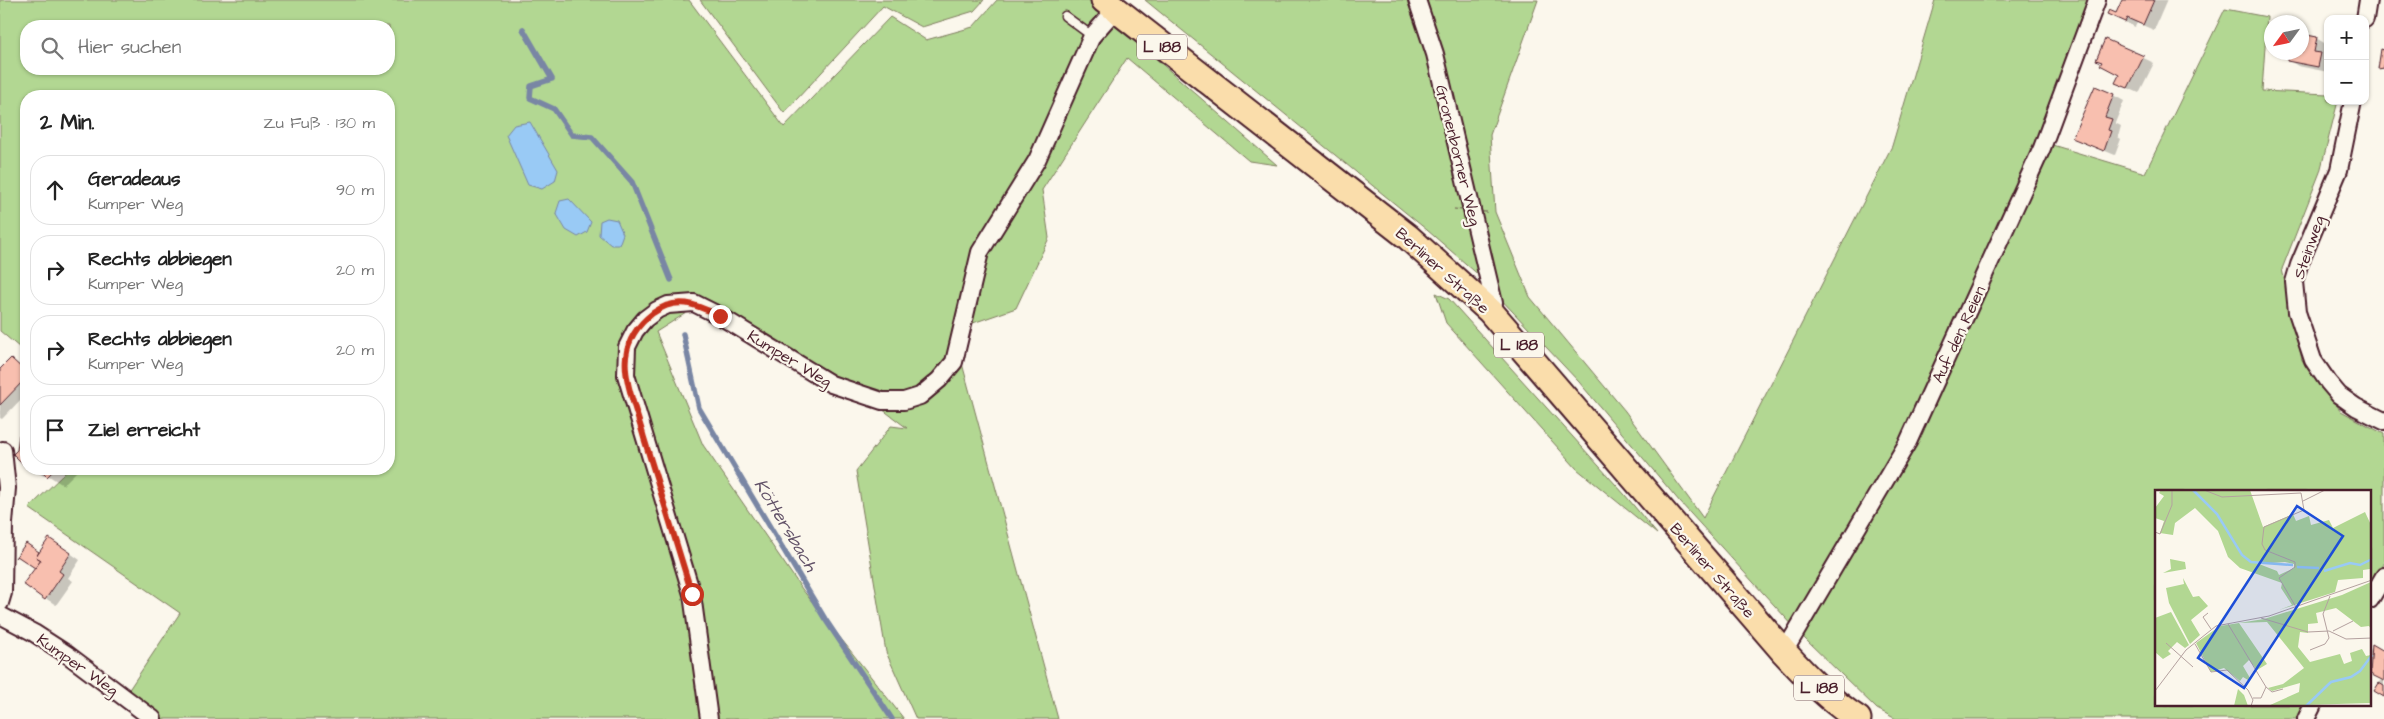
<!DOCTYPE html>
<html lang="de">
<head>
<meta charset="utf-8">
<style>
	body { margin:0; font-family:"Architects Daughter",sans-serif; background:#f2f2f2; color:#222 }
	.controls { position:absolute; right:15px; top:15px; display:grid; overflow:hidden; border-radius:10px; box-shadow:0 1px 4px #0004 }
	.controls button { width:45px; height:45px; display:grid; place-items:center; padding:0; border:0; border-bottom:1px solid #e0e0e0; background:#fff; color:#222; font:25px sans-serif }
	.compass { position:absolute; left:2264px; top:15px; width:45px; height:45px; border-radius:50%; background:#fff; box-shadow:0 1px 4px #0004; rotate:237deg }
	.stop { position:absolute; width:15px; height:15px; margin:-11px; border:4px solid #c8321e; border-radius:50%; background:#fff }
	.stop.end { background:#c8321e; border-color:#fff; box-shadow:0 1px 5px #0008 }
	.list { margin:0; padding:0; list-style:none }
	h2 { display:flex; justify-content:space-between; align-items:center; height:65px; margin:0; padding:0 20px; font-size:21px }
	h2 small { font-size:16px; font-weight:400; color:#767676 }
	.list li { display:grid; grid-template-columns:32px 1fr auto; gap:15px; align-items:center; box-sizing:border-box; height:70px; margin:0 10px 10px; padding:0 10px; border:1px solid #e0e0e0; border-radius:20px }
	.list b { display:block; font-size:19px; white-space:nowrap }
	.list p { margin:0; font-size:16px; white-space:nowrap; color:#767676 }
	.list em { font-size:16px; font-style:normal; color:#767676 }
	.icon { flex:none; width:28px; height:28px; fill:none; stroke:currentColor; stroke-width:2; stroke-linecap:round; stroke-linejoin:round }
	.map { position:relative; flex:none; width:2384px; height:719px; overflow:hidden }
	.search { position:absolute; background:#fff; box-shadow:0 1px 4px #0004; left:20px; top:20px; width:375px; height:55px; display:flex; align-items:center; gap:12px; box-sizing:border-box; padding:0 18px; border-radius:20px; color:#767676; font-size:19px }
	.panel { position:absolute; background:#fff; box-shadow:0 1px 4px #0004; left:20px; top:90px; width:375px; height:385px; border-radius:20px }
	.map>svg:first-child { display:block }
	.green { fill:#b2d792; stroke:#7e7b5e; fill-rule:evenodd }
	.water { fill:#99caf5; stroke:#7986a4 }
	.shadow { fill:#0003 }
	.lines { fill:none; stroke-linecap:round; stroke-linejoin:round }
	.stream { stroke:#7986a4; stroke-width:5.5 }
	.building { fill:#f8bfaf; stroke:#4a1f2b }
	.service-casing { stroke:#4a1f2b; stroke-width:11 }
	.minor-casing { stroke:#4a1f2b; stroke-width:20 }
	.primary-casing { stroke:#4a1f2b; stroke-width:29 }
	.service { stroke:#fbf7ec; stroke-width:8 }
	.minor { stroke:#fbf7ec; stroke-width:16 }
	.primary { stroke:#faddab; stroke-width:25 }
	.route { stroke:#c8321e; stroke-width:6 }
	.labels { text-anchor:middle; stroke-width:4.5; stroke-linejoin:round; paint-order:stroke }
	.shield { fill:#fbf7ec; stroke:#7f6065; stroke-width:1 }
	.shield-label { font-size:15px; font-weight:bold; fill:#4a1f2b }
	.street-label { font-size:16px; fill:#4a1f2b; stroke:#fbf7ec }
	.water-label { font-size:18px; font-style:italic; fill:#625268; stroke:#fbf7ec }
	.inset-river { fill:none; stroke:#99caf5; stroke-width:2.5 }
	.inset-road { fill:none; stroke:#b4a19f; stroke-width:1 }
	.view { fill:#1d4ed8; fill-opacity:0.15; stroke:#1d4ed8; stroke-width:2.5 }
	.inset-edge { fill:none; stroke:#4a1f2b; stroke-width:2.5 }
</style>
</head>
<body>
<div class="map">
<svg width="2384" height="719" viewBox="0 0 2384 719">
	<rect width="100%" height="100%" fill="#fbf7ec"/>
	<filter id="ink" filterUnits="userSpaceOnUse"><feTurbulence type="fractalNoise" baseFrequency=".02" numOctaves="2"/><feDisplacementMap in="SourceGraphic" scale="10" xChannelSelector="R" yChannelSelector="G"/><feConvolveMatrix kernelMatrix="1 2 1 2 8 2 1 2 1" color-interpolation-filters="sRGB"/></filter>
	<g filter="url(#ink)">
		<g class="green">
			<path d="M0,0h689l95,127 106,-110 36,23 47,-13 24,-27h92l188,165 -28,-4 -122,-103 -85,132 7,48 -33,70 -63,22 105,389h-142l-30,-67 -30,-181 35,-45 16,2 -62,-47 -140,-80 -49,31 47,113 99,144 102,130h-763l-21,-16 60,-90 -151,-105 40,-39h320v-373h-363v257l-26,-22zM26,26h363v43h-363z"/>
			<polygon points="700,0 984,0 974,11 922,27 883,6 784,113"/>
			<polygon points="1145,0 1538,0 1490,135 1495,212 1530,297 1625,411 1703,518 1892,146 1935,0 2089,0 2039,141 2145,173 2225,9 2267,17 2262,91 2328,94 2328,101 2338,101 2320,172 2282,269 2302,360 2341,411 2384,434 2384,564 2370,589 2370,492 2156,492 2156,705 2306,705 2298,719 1896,719 1877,709 1806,640 1680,502 1579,382 1496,294 1479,212 1487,212 1454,209 1467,211 1481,277 1427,230"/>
			<polygon points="1436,293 1449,299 1625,495 1657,534 1577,469 1446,323"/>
		</g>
		<g class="water">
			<polygon points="530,122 558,170 555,181 542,189 528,185 506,135 514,125"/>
			<polygon points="569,199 591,222 587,232 578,237 566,230 556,213 560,201"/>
			<polygon points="607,218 617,220 623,234 619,245 611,245 599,235 600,221"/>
		</g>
		<g class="shadow">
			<polygon points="2123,0 2167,0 2154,30 2137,23 2135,27 2108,14 2117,15"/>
			<polygon points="2302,36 2316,38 2326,44 2324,57 2328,59 2328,72 2298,66 2288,60 2302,52"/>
			<polygon points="2106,40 2154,63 2139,93 2117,83 2121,75 2103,62"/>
			<polygon points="2113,95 2124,101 2115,123 2121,126 2118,137 2121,139 2115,155 2074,138"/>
			<polygon points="11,359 26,370 26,394 2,419 0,418 0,371"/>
			<polygon points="31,469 79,469 63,485 46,474 44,476"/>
			<polygon points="59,545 80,560 68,578 73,581 56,605 25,585 37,568 19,556 31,547 39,553"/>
			<polygon points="2373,646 2384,652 2384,696 2375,691 2382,679 2370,673 2370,650"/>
		</g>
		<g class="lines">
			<g class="stream">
				<polyline points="523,29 552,79 531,86 530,98 554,109 572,135 592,137 632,182 671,280"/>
				<polyline points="683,334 699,408 825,619 892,719"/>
			</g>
		</g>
		<g class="building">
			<polygon points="2122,0 2154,0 2143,25 2127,18 2125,22 2107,14 2109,10 2116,13"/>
			<polygon points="2302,34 2317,37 2314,52 2321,53 2318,67 2287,61 2288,52 2302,52"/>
			<polygon points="2105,39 2144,56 2128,88 2115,83 2119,75 2100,65 2102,62 2096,60"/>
			<polygon points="2381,49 2384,50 2384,68 2378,69"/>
			<polygon points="2095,86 2114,94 2105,117 2112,119 2108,130 2111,131 2104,151 2072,138"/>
			<polygon points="11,358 26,372 26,378 0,405 0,369"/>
			<polygon points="26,428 26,467 13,454 17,450 19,435"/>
			<polygon points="39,469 55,469 47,477"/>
			<polygon points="49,538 71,553 59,571 63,574 45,600 23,584 41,560 36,557"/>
			<polygon points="26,543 39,552 36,557 41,560 35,568 17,556 15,558"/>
			<polygon points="2372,644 2384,651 2384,681 2370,674"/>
			<polygon points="2379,683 2384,686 2384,697 2374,691"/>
		</g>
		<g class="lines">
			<g class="service-casing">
				<polyline id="service" points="1065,16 1092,36"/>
			</g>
			<g class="minor-casing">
				<g id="minor">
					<polyline points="1417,0 1435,54 1494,303 1490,311"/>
					<polyline points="2365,19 2368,0"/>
					<polyline points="2353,101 2339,170 2299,265 2294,282 2297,312 2313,360 2328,382 2339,395 2356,407 2384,421"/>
					<polyline points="2370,600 2384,576"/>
					<polyline points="0,603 3,593 4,523 7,488 3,450"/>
					<polyline points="0,615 34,633 68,655 153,719"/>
					<polyline points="1784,652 1908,442 2042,148 2097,0"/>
					<polyline points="709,719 692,594 626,375 627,347 635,331 645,319 657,310 668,305 694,303 720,316 831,384 882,401 904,401 920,396 939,380 954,362 980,252 1037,160 1092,36 1115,10"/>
					<polyline points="2306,719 2313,705"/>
				</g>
			</g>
			<g class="primary-casing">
				<path id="primary" d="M1104,0l304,237 82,74 294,341c23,25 45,48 74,67"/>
			</g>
			<use href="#service" class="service"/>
			<use href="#minor" class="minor"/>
			<use href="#primary" class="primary"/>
		</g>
	</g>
	<g class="lines" filter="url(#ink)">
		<path class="route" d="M692,594c-16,-52 -32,-104 -48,-156 -6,-23 -21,-58 -18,-81 2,-19 13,-33 27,-44 24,-18 44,-8 67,3"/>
	</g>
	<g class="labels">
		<g class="shield">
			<rect x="1137" y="34.5" width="50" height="25" rx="4"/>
			<rect x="1494" y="332.5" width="50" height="25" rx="4"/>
			<rect x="1794" y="675.5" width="50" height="25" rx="4"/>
		</g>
		<g class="shield-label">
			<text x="1162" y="52">L 188</text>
			<text x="1519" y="350">L 188</text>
			<text x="1819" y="693">L 188</text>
		</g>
		<g class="street-label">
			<text transform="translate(1459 155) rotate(76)" y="6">Gronenborner Weg</text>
			<text transform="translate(2308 247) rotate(-71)" y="6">Steinweg</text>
			<text transform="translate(1443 270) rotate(42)" y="6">Berliner Straße</text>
			<text transform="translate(1958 334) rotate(-65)" y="6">Auf den Reien</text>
			<text transform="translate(790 358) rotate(31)" y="6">Kumper Weg</text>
			<text transform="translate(1713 570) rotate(49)" y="6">Berliner Straße</text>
			<text transform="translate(78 664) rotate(35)" y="6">Kumper Weg</text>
		</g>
		<g class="water-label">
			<text transform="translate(786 525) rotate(59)" y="6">Köttersbach</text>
		</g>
	</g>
	<g transform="translate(2155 490)">
		<rect width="216" height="216" fill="#fbf7ec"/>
		<path d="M6,0h89l13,37 30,-13 3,7 13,-5 2,9 18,-5 4,8 32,-16 6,13v48l-1,-4 -7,1v8l-25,2 -3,12 -56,18 13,-5 -11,-17 1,-5 -42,-15 -12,-11 -10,-26 -23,-23 -20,15 -2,12 -13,-2 4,-12 -9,-3v-10l9,-12 -5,-3zM130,72l9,2v4l-15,7 -2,-4 -18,-7zM15,69l15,3 1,7 -23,4 8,-4zM28,88l10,19 6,-1 9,10 -17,14 9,15 -10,9 -21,-41 -3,-15 18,-4zM216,92v47l-2,-3 -8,1 -25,-19 -20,5 2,10 -10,1v9l-8,-1 -2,15 12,15 30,-8 4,10 8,-3 -2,-8 12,-4 4,7 5,-1v48l-103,3 31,-14 1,-9 -28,8 -4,-3 15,-4 21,-16 -37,-46 -28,1 28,41 -10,6 -8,-10 -6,6 7,12 -2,2 -5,-3 -3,4 -16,-13 -13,4 -15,-29 24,-17 44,-7 78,-24zM16,122l18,33 -4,3 -8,-6 -9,9 3,3 -8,5 -8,-7v-34zM83,199l6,6 4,11h-14z" fill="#b2d792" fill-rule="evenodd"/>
		<path class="inset-river" d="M38,0l24,24 25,41 9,7 42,3M142,77l22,1M169,81l26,-8 10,2 12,-6M151,216l25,-24 20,-5 9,-6 12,-16"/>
		<path class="inset-road" d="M49,0l18,7 79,-4 3,17 -40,17 -2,17 3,6 30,12v5l-16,11 17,29M148,11l22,-11M0,42l5,2 12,-29v-15M53,123l-5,4 8,12M106,128l47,14 21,-1 17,8 26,-1M73,134l38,63 -5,11h-8M178,141l20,-10M11,153l27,24M40,154l16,28 16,-2 21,20 5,10 -2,6M155,160l15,-6 4,-6 -6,-24 7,-18M111,197l6,5 11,-3M0,201l31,-41 30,-24 53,-10 103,-36"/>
		<path class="view" d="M142,16l46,30 -99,152 -46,-30z"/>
		<rect width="216" height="216" class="inset-edge"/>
	</g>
</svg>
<div class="controls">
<button>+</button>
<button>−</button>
</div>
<svg class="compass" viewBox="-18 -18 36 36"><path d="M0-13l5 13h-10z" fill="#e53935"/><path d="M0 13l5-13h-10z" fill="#767676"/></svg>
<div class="stop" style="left:692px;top:594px"></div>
<div class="stop end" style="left:720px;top:316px"></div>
<div class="search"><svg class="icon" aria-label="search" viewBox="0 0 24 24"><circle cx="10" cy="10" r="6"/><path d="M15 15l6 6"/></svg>Hier suchen</div>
<section class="panel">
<h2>2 Min.<small>Zu Fuß · 130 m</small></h2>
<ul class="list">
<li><svg class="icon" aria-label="ahead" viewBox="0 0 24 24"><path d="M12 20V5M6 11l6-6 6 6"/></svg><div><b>Geradeaus</b><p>Kumper Weg</p></div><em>90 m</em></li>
<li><svg class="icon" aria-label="right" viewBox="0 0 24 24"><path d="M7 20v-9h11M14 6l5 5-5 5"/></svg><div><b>Rechts abbiegen</b><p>Kumper Weg</p></div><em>20 m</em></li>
<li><svg class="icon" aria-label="right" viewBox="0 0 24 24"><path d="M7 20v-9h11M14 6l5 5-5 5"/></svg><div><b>Rechts abbiegen</b><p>Kumper Weg</p></div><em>20 m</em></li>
<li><svg class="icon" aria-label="arrive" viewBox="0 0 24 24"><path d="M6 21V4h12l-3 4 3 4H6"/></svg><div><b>Ziel erreicht</b></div></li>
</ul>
</section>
</div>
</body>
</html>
